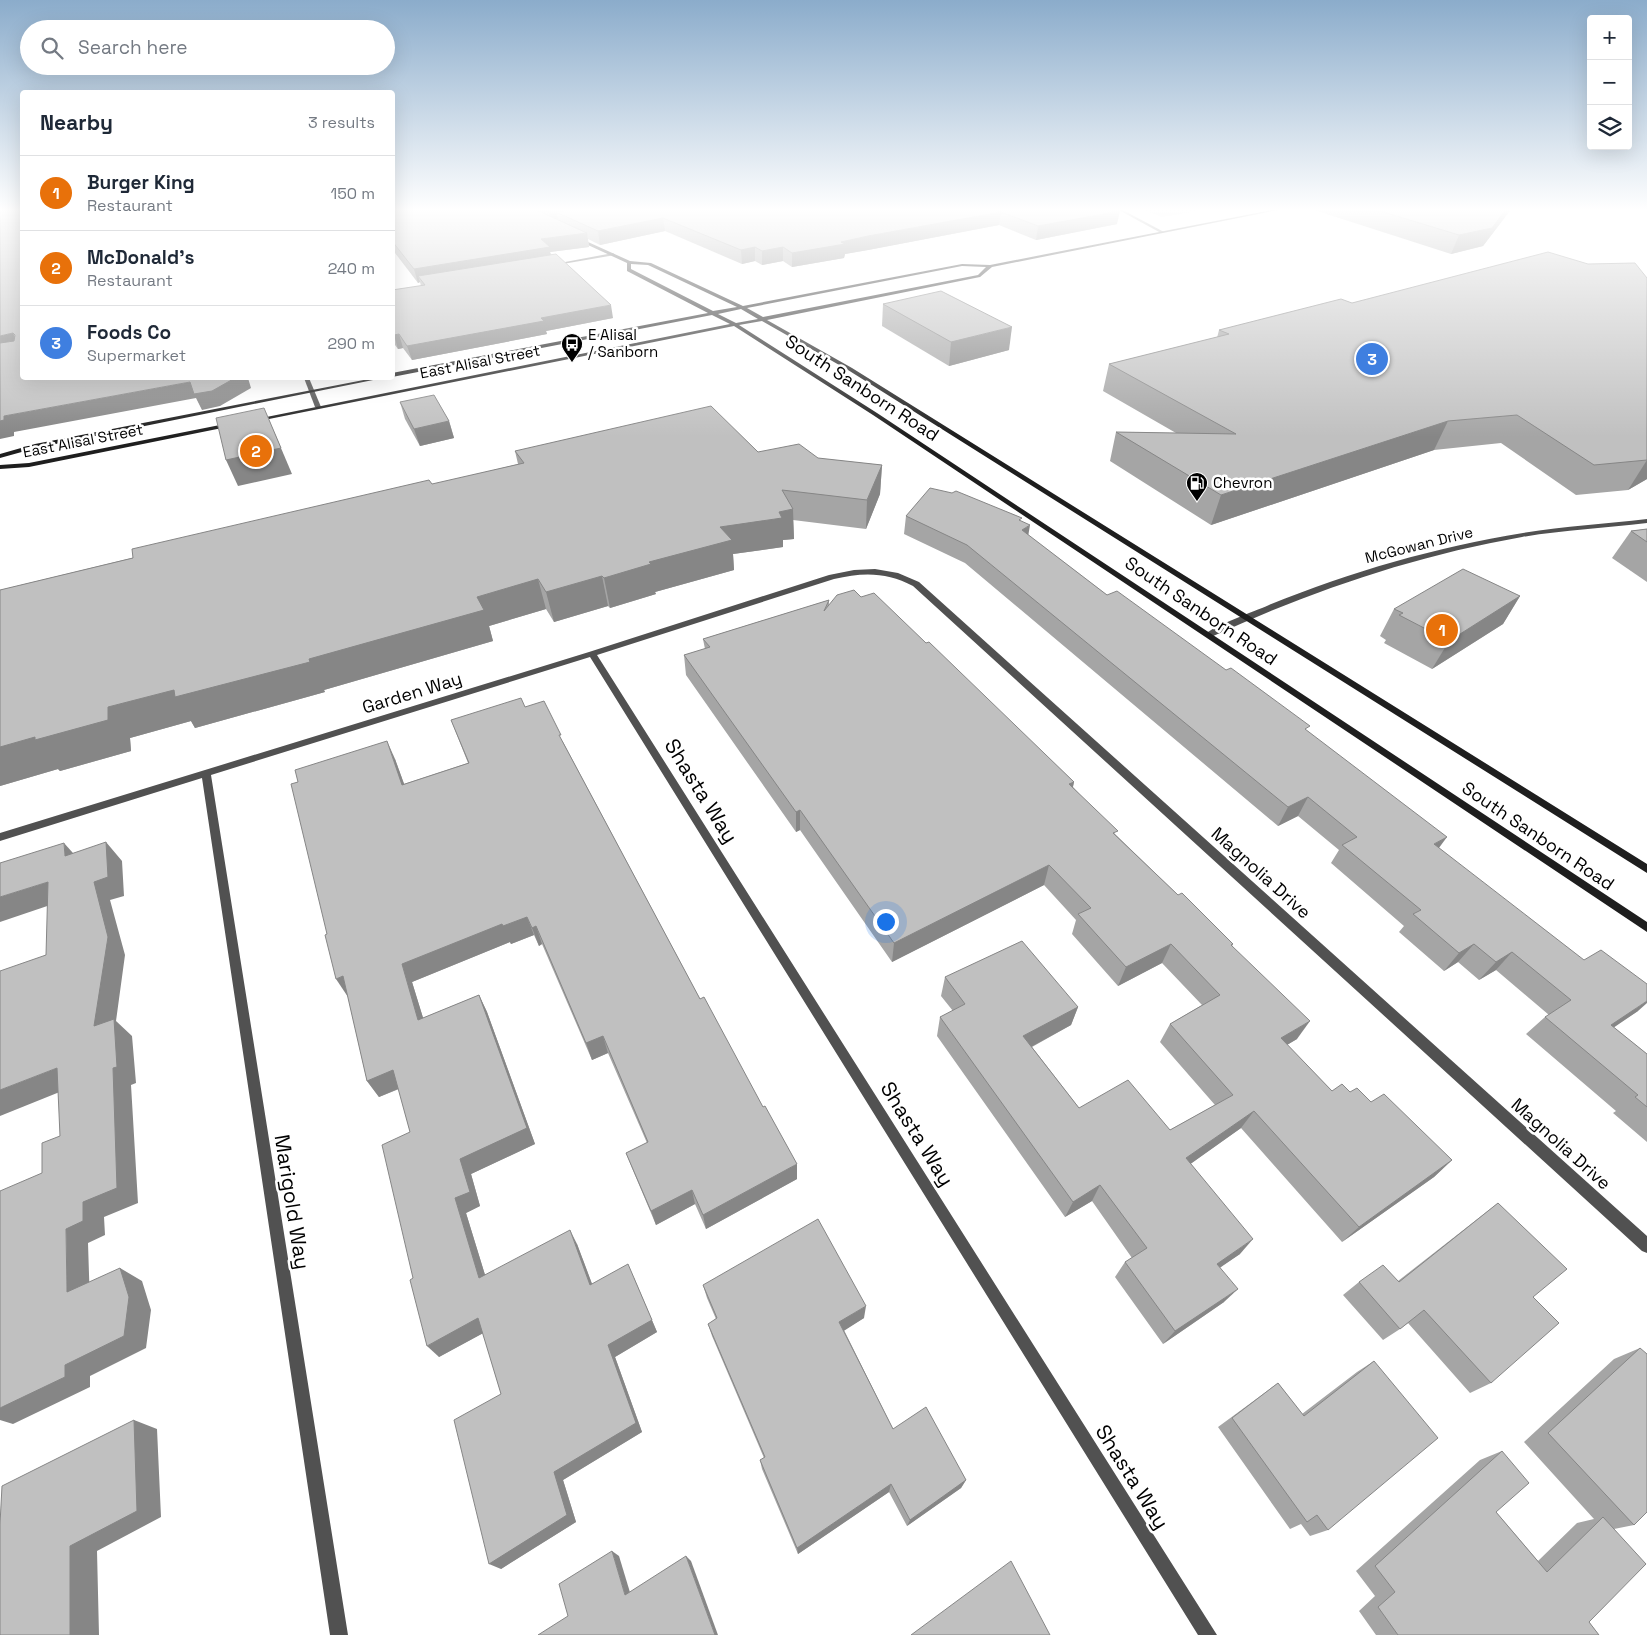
<!DOCTYPE html>
<html lang="en">
<head>
<meta charset="utf-8">
<style>
	body { margin:0; font-family:"Space Grotesk",sans-serif; background:#f6f6f7; color:#1f2937 }
	.controls { position:absolute; right:15px; top:15px; display:grid; overflow:hidden; border-radius:5px; box-shadow:0 5px 20px #0002 }
	.controls button { width:45px; height:45px; display:grid; place-items:center; padding:0; border:0; border-bottom:1px solid #e0e1e3; background:#fff; color:#1f2937; font:25px sans-serif }
	.you { position:absolute; left:885px; top:921px; width:18px; height:18px; margin:-12px; border:4px solid #fff; border-radius:50%; background:#1a73e8; box-shadow:0 0 0 8px #1a73e833 }
	.badge { display:grid; place-items:center; width:32px; height:32px; border-radius:50%; background:#0f766e; color:#fff; font-size:16px; font-weight:700 }
	.pin { position:absolute; translate:-50% -50%; border:2px solid #fff; box-shadow:0 1px 5px #0006 }
	.list { margin:0; padding:0; list-style:none }
	h2 { display:flex; justify-content:space-between; align-items:center; height:65px; margin:0; padding:0 20px; font-size:21px }
	h2 small { font-size:16px; font-weight:400; color:#747a83 }
	.list li { display:grid; grid-template-columns:32px 1fr auto; gap:15px; align-items:center; box-sizing:border-box; height:75px; padding:0 20px; border-top:1px solid #e0e1e3 }
	.list b { display:block; font-size:19px; white-space:nowrap }
	.list p { margin:0; font-size:16px; white-space:nowrap; color:#747a83 }
	.list em { font-size:16px; font-style:normal; color:#747a83 }
	.icon { flex:none; width:28px; height:28px; fill:none; stroke:currentColor; stroke-width:2; stroke-linecap:round; stroke-linejoin:round }
	.map { position:relative; flex:none; width:1647px; height:1635px; overflow:hidden }
	.search { position:absolute; background:#fff; box-shadow:0 5px 20px #0002; left:20px; top:20px; width:375px; height:55px; display:flex; align-items:center; gap:12px; box-sizing:border-box; padding:0 18px; border-radius:28px; color:#747a83; font-size:19px }
	.panel { position:absolute; background:#fff; box-shadow:0 5px 20px #0002; left:20px; top:90px; width:375px; height:290px; border-radius:5px }
	.map>svg:first-child { display:block }
	.green { fill:#d8d8d8 }
	.lines { fill:none; stroke-linecap:round; stroke-linejoin:round }
	.minor { fill:#515151; fill-rule:evenodd }
	.secondary { fill:#1e1e1e; fill-rule:evenodd }
	.wall { fill:#a5a5a5 }
	.shaded-wall { fill:#868686 }
	.building { fill:#c0c0c0; stroke:#868686 }
	.labels { text-anchor:middle; stroke-width:5; stroke-linejoin:round; paint-order:stroke }
	.far-poi-label { font-size:15px; fill:#000; stroke:#fff; text-anchor:start }
	.far-street-label { font-size:15px; fill:#000; stroke:#fff }
	.street-label { font-size:18px; fill:#000; stroke:#fff }
	.near-street-label { font-size:21px; fill:#000; stroke:#fff }
</style>
</head>
<body>
<div class="map">
<svg width="1647" height="1635" viewBox="0 0 1647 1635">
	<rect width="100%" height="100%" fill="#fff"/>
	<polygon class="green" points="1139,208 1214,208 1162,217"/>
	<g class="lines">
		<g class="minor">
			<polygon points="1115,208 1119,208 1164,232 1161,233"/>
			<polygon points="613,253 615,255 551,266 549,265"/>
			<polygon points="304,378 309,378 321,407 320,408 315,407"/>
			<path d="M1647,519v4c-42,5 -84,7 -125,14 -108,19 -211,54 -311,100h-3l-4,-2c11,-10 49,-23 65,-30 81,-33 167,-58 254,-72 41,-7 83,-9 124,-14z"/>
			<path d="M875,569l23,4 21,9 728,654v17l-5,-2 -729,-665c-26,-14 -50,-14 -79,-7l-237,76 620,980h-19l-608,-978 -379,118 137,860h-18l-128,-857 -202,63v-8l589,-181 240,-77 25,-5z"/>
		</g>
		<g class="secondary">
			<path d="M1282,208h6l-296,59 -12,10 -213,43 85,48 795,496v9l-799,-503 -86,-49 -23,4 138,88 770,509v10l-774,-517 -139,-89 -480,96 -3,-2 479,-96 -18,-9 -320,62v-4l316,-60 -81,-42v-8l-52,-24 2,-2 53,24 21,2 92,43 219,-42 28,1zM631,264l17,1 89,42 -24,4 -82,-42zM962,266l24,1 -8,8 -215,42 -16,-9zM741,309l17,10 -22,4 -18,-9z"/>
			<polygon points="374,378 383,378 36,448 0,458 0,454 35,444"/>
			<polygon points="230,423 233,425 232,426 29,467 0,469 0,465 29,463"/>
		</g>
	</g>
	<g class="wall">
		<polygon points="392,208 1112,208 1117,224 1036,240 999,225 868,250 845,254 844,258 792,267 783,261 762,265 755,261 742,264 665,231 600,245 588,239 589,247 550,252 551,254 613,318 546,331 547,334 412,360 403,348 398,349 392,341 392,290 421,286 420,282 418,283 392,249"/>
		<polygon points="1308,208 1512,208 1483,246 1451,254"/>
		<polygon points="1588,264 1647,278 1647,479 1628,490 1576,495 1501,443 1434,450 1211,525 1110,461 1116,432 1176,433 1103,391 1109,364 1217,338 1219,330 1352,303"/>
		<polygon points="883,304 1009,350 949,366 882,326"/>
		<polygon points="400,402 449,421 454,438 420,446 405,419"/>
		<polygon points="515,451 758,452 882,465 880,494 866,529 793,520 794,539 783,540 783,547 733,554 734,570 655,592 656,594 610,608 608,606 554,622 546,609 489,626 493,641 324,690 325,692 195,728 191,721 130,738 131,751 60,771 58,769 0,786 0,590 518,464"/>
		<polygon points="952,493 1021,521 1028,535 1107,595 1307,731 1439,848 1638,1011 1613,1027 1647,1054 1647,1142 1613,1113 1616,1111 1526,1034 1545,1017 1549,1015 1496,970 1479,980 1458,962 1444,971 1399,932 1404,926 1331,863 1339,850 1298,816 1278,826 965,563 904,534 906,516"/>
		<polygon points="1647,529 1647,582 1612,558 1631,531"/>
		<polygon points="1520,596 1503,624 1432,669 1384,643 1386,640 1380,636 1394,609"/>
		<polygon points="861,597 926,643 1074,782 1073,787 1116,835 1178,895 1233,944 1232,946 1297,1039 1287,1045 1332,1091 1350,1092 1371,1102 1452,1160 1434,1177 1342,1242 1241,1128 1190,1164 1240,1254 1220,1267 1224,1302 1163,1344 1115,1277 1125,1262 1132,1258 1092,1201 1065,1217 937,1036 940,1017 953,1011 941,996 945,977 1078,1007 1071,1025 1032,1047 1079,1108 1170,1130 1215,1105 1160,1042 1170,1024 1202,1005 1162,963 1118,986 1072,934 1076,920 1044,885 892,962 800,830 796,832 686,675 684,655 705,649 703,639 829,600 829,605"/>
		<polygon points="525,707 563,742 700,999 797,1179 706,1229 695,1204 656,1225 632,1168 626,1153 647,1143 608,1053 592,1060 542,944 539,946 534,935 511,944 510,942 412,982 423,1018 479,995 487,1012 535,1144 471,1174 480,1206 466,1213 485,1275 577,1244 592,1284 634,1278 657,1332 615,1357 642,1432 563,1480 576,1522 501,1569 501,1394 483,1333 439,1357 413,1278 410,1132 399,1089 379,1097 367,1081 348,997 327,934 395,759 404,784 468,763 451,720"/>
		<polygon points="1498,1203 1533,1297 1491,1383 1470,1393 1408,1323 1400,1329 1383,1340 1343,1295 1359,1282 1398,1281 1480,1217"/>
		<polygon points="703,1285 864,1318 844,1330 893,1429 966,1480 961,1488 907,1526 889,1492 798,1554 762,1469 760,1460 764,1458 712,1336 708,1324 716,1319 707,1298"/>
		<polygon points="1640,1348 1634,1525 1614,1529 1589,1622 1599,1635 1376,1635 1359,1611 1375,1596 1356,1571 1480,1460 1502,1451 1496,1512 1538,1561 1577,1523 1594,1519 1524,1442 1614,1359"/>
		<polygon points="1374,1361 1328,1530 1310,1536 1301,1524 1290,1529 1218,1427 1278,1383 1302,1414 1357,1372"/>
	</g>
	<g class="shaded-wall">
		<polygon points="554,208 616,208 556,212 558,220 551,222 549,209"/>
		<polygon points="1507,208 1512,208 1483,246 1451,254 1459,235"/>
		<polygon points="1120,211 1117,224 1036,240 1038,226"/>
		<polygon points="1001,212 999,225 868,250 845,254 844,258 792,267 792,253 868,236"/>
		<polygon points="663,218 665,231 600,245 598,231"/>
		<polygon points="587,233 589,247 550,252 552,261 418,276 420,282 418,283 414,269 541,239"/>
		<polygon points="755,247 755,261 742,264 741,250"/>
		<polygon points="783,247 783,261 762,265 762,251"/>
		<polygon points="611,305 613,318 546,331 547,334 412,360 407,346 541,318"/>
		<polygon points="1012,327 1009,350 949,366 951,342"/>
		<polygon points="13,333 22,348 0,353 0,336"/>
		<polygon points="399,334 403,348 398,349 394,335"/>
		<polygon points="235,378 248,378 251,388 220,406 202,410 196,398 14,432 14,436 0,439 0,421 4,416 190,382"/>
		<polygon points="264,408 292,474 238,486 226,460"/>
		<polygon points="449,421 454,438 420,446 414,429"/>
		<polygon points="1448,421 1434,450 1211,525 1221,495"/>
		<polygon points="1647,460 1647,479 1628,490"/>
		<polygon points="882,465 880,494 866,529 867,500"/>
		<polygon points="793,509 794,539 783,540 783,547 733,554 734,570 655,592 656,594 610,608 604,578 649,562 720,527 779,512"/>
		<polygon points="1030,525 1027,543 1022,530"/>
		<polygon points="602,576 608,606 554,622 546,592"/>
		<polygon points="538,579 546,609 489,626 493,641 324,690 325,692 195,728 191,721 130,738 131,751 60,771 58,769 0,786 0,747 108,707 174,690 309,659 477,597"/>
		<polygon points="1520,596 1503,624 1432,669 1449,641"/>
		<polygon points="387,741 395,759 411,803 402,785"/>
		<polygon points="1074,782 1069,802 1069,784"/>
		<polygon points="1308,797 1298,816 1278,826 1288,807"/>
		<polygon points="800,810 800,830 796,832 796,812"/>
		<polygon points="1447,837 1433,856 1434,844"/>
		<polygon points="106,842 122,861 124,896 110,900 125,955 116,1021 132,1036 136,1083 131,1085 138,1203 104,1217 105,1235 88,1243 90,1305 67,1292 66,1229 83,1202 94,1026 94,882"/>
		<polygon points="64,843 81,862 65,856"/>
		<polygon points="1049,865 1044,885 892,962 894,943"/>
		<polygon points="48,882 65,900 0,922 0,897"/>
		<polygon points="527,917 534,935 511,944 510,942 412,982 429,1037 418,1020 402,964 502,924"/>
		<polygon points="536,926 542,944 539,946 532,928"/>
		<polygon points="1171,944 1162,963 1118,986 1126,967"/>
		<polygon points="1474,944 1458,962 1444,971 1459,953"/>
		<polygon points="1512,952 1496,970 1479,980 1496,962"/>
		<polygon points="343,976 348,997 336,979"/>
		<polygon points="479,995 487,1012 535,1144 471,1174 480,1206 466,1213 490,1291 479,1278 455,1198"/>
		<polygon points="1647,1001 1647,1003 1638,1011 1591,1043 1611,1025"/>
		<polygon points="1078,1007 1071,1025 1018,1054 1023,1036"/>
		<polygon points="1310,1021 1297,1039 1268,1056 1281,1038"/>
		<polygon points="603,1036 608,1053 592,1060 586,1043"/>
		<polygon points="57,1068 77,1085 0,1116 0,1090"/>
		<polygon points="393,1070 405,1086 379,1097 367,1081"/>
		<polygon points="1254,1111 1241,1128 1175,1175 1186,1158"/>
		<polygon points="1452,1160 1434,1177 1342,1242 1359,1227"/>
		<polygon points="797,1164 797,1179 706,1229 703,1215"/>
		<polygon points="1100,1185 1092,1201 1065,1217 1073,1202"/>
		<polygon points="692,1190 695,1204 656,1225 651,1211"/>
		<polygon points="570,1230 577,1244 597,1297 590,1285"/>
		<polygon points="1253,1239 1240,1254 1205,1278 1217,1264"/>
		<polygon points="120,1268 142,1281 151,1310 146,1348 90,1376 90,1387 13,1424 0,1420 0,1408 65,1365"/>
		<polygon points="634,1278 657,1332 615,1357 642,1432 563,1480 576,1522 501,1569 489,1564 554,1472 608,1345"/>
		<polygon points="1238,1289 1224,1302 1163,1344 1175,1331"/>
		<polygon points="866,1306 864,1318 839,1334 839,1322"/>
		<polygon points="478,1318 489,1330 439,1357 427,1346"/>
		<polygon points="134,1420 157,1429 161,1517 97,1551 99,1635 70,1635 70,1546"/>
		<polygon points="966,1480 961,1488 907,1526 910,1520"/>
		<polygon points="891,1484 889,1492 798,1554 797,1548"/>
		<polygon points="612,1551 619,1556 632,1599 625,1595"/>
		<polygon points="686,1556 691,1561 718,1635 715,1635"/>
	</g>
	<g class="building">
		<polygon points="0,208 22,208 22,378 235,378 212,391 194,394 190,382 4,416 4,420 0,421 0,343 14,341 15,335 13,333 0,336"/>
		<polygon points="392,208 532,208 587,233 541,239 550,247 414,269 392,241"/>
		<polygon points="576,208 1112,208 1120,211 1038,226 1001,212 868,236 841,242 845,244 792,253 783,247 762,251 755,247 741,250 663,218 598,231 556,212"/>
		<polygon points="1370,208 1507,208 1492,228 1459,235"/>
		<polygon points="1548,252 1588,264 1635,263 1647,278 1647,460 1594,465 1517,415 1448,421 1221,495 1116,432 1236,434 1109,364 1229,334 1219,330 1341,299 1352,303"/>
		<polygon points="556,254 611,305 541,318 544,321 407,346 399,334 394,335 392,333 392,290 425,285 418,276"/>
		<polygon points="941,291 1012,327 951,342 883,304"/>
		<polygon points="434,395 449,421 414,429 400,402"/>
		<polygon points="711,406 758,452 799,444 818,458 882,465 867,500 782,490 793,509 779,512 782,518 720,527 732,540 649,562 651,564 604,578 602,576 546,592 538,579 477,597 484,610 309,659 310,662 175,697 174,690 108,707 108,720 35,740 35,737 0,747 0,590 133,558 132,549 429,480 432,484 524,463 515,451"/>
		<polygon points="264,408 281,448 226,460 216,418"/>
		<polygon points="930,488 952,493 956,491 1022,518 1019,520 1030,525 1022,530 1107,595 1117,591 1226,670 1231,668 1310,726 1305,729 1447,837 1434,844 1584,960 1601,950 1647,984 1647,1001 1611,1025 1647,1054 1647,1107 1635,1097 1638,1095 1545,1017 1571,1000 1512,952 1496,962 1474,944 1459,953 1413,914 1421,910 1342,845 1357,837 1308,797 1288,807 967,545 906,516"/>
		<polygon points="1647,529 1647,542 1631,531"/>
		<polygon points="1463,569 1520,596 1449,641 1399,615 1403,613 1394,609"/>
		<polygon points="854,590 861,597 874,593 926,643 929,642 1074,782 1069,784 1118,831 1113,833 1178,895 1182,893 1233,944 1231,945 1310,1021 1281,1038 1332,1091 1342,1084 1350,1092 1357,1088 1371,1102 1384,1094 1452,1160 1359,1227 1254,1111 1186,1158 1253,1239 1217,1264 1238,1289 1175,1331 1125,1262 1147,1248 1100,1185 1073,1202 940,1017 965,1004 945,977 1022,941 1078,1007 1023,1036 1079,1108 1128,1080 1170,1130 1233,1095 1170,1024 1220,995 1171,944 1126,967 1078,914 1091,908 1049,865 894,943 800,810 796,812 684,655 710,647 703,639 829,600 824,611 837,595"/>
		<polygon points="521,698 525,707 544,701 561,735 559,735 700,999 704,997 763,1107 765,1106 797,1164 703,1215 692,1190 651,1211 626,1153 648,1142 603,1036 586,1043 536,926 532,928 527,917 503,926 502,924 402,964 418,1020 479,995 527,1128 460,1159 470,1192 455,1198 479,1278 570,1230 590,1285 628,1264 652,1320 608,1345 636,1423 554,1472 567,1515 489,1564 454,1420 501,1394 478,1318 427,1346 410,1280 413,1278 382,1145 410,1132 393,1070 367,1081 343,976 336,979 325,935 327,934 291,784 298,782 295,770 387,741 402,785 469,763 451,720"/>
		<polygon points="106,842 108,877 94,882 108,937 94,1026 114,1019 117,1067 113,1068 117,1188 83,1202 83,1221 66,1229 67,1292 120,1268 129,1297 124,1336 65,1365 65,1377 0,1408 0,1191 42,1173 42,1143 60,1136 57,1068 0,1090 0,971 46,955 48,882 0,897 0,863 64,843 65,856"/>
		<polygon points="1498,1203 1567,1269 1533,1297 1559,1323 1491,1383 1424,1310 1400,1329 1359,1282 1383,1265 1399,1282"/>
		<polygon points="818,1219 866,1306 839,1322 893,1429 926,1407 966,1480 910,1520 891,1484 797,1548 760,1460 765,1457 708,1324 717,1318 703,1285"/>
		<polygon points="1640,1348 1647,1354 1647,1512 1634,1525 1548,1433"/>
		<polygon points="1374,1361 1438,1438 1328,1530 1317,1515 1307,1522 1232,1418 1278,1383 1304,1416"/>
		<polygon points="134,1420 137,1511 70,1546 70,1635 0,1635 0,1524 2,1486"/>
		<polygon points="1502,1451 1529,1483 1496,1512 1547,1572 1603,1517 1646,1564 1589,1622 1599,1635 1398,1635 1378,1607 1395,1592 1375,1566"/>
		<polygon points="612,1551 625,1595 686,1556 715,1635 538,1635 568,1616 559,1584"/>
		<polygon points="1011,1561 1050,1635 911,1635"/>
	</g>
	<linearGradient id="sky" x2="0" y2="1"><stop stop-color="#8baccb"/><stop offset="0.48" stop-color="#fff"/><stop offset="1" stop-color="#fff" stop-opacity="0"/></linearGradient>
	<rect width="1647" height="437" fill="url(#sky)"/>
	<defs>
		<g id="bus-pin" transform="scale(1.125)"><path d="M0 17L-7.5 6A9.5 9.5 0 1 1 7.5 6Z" fill="#000" stroke="#fff"/><path d="M-5-6H5V4H4V6H2V4H-2V6H-4V4H-5ZM-3.5-4V0h7V-4ZM-3.5 1.2v1.5H-2V1.2ZM2 1.2v1.5H3.5V1.2Z" fill="#fff"/></g>
		<g id="fuel-pin" transform="scale(1.125)"><path d="M0 17L-7.5 6A9.5 9.5 0 1 1 7.5 6Z" fill="#000" stroke="#fff"/><path d="M-5.5-6h7V0h2V4h1.3V-2.5L3-4.5l.8-.8L6-3V5H2.5V1h-1V6h-7ZM-4.2-4.7v3.2H.2V-4.7Z" fill="#fff"/></g>
	</defs>
	<g fill-rule="evenodd">
		<use href="#bus-pin" x="572" y="344"/>
		<use href="#fuel-pin" x="1197" y="483"/>
	</g>
	<g class="labels">
		<g class="far-poi-label">
			<text x="588" y="340">E Alisal<tspan x="588" dy="17">/ Sanborn</tspan></text>
			<text x="1213" y="488">Chevron</text>
		</g>
		<g class="far-street-label">
			<text transform="translate(480 362) rotate(-11)" y="5">East Alisal Street</text>
			<text transform="translate(83 441) rotate(-11)" y="5">East Alisal Street</text>
			<text transform="translate(1419 545) rotate(-14)" y="5">McGowan Drive</text>
		</g>
		<g class="street-label">
			<text transform="translate(862 388) rotate(33)" y="6">South Sanborn Road</text>
			<text transform="translate(1201 611) rotate(34)" y="6">South Sanborn Road</text>
			<text transform="translate(412 693) rotate(-17)" y="6">Garden Way</text>
			<text transform="translate(1538 836) rotate(34)" y="6">South Sanborn Road</text>
			<text transform="translate(1261 873) rotate(42)" y="6">Magnolia Drive</text>
			<text transform="translate(1561 1144) rotate(42)" y="6">Magnolia Drive</text>
		</g>
		<g class="near-street-label">
			<text transform="translate(701 791) rotate(58)" y="7">Shasta Way</text>
			<text transform="translate(917 1134) rotate(58)" y="7">Shasta Way</text>
			<text transform="translate(292 1202) rotate(81)" y="7">Marigold Way</text>
			<text transform="translate(1132 1477) rotate(58)" y="7">Shasta Way</text>
		</g>
	</g>
</svg>
<div class="controls">
<button>+</button>
<button>−</button>
<button><svg class="icon" aria-label="layers" viewBox="0 0 24 24"><path d="M12 4l9 5-9 5-9-5zM3 14l9 5 9-5"/></svg></button>
</div>
<div class="you"></div>
<div class="pin badge" style="left:1442px;top:630px;background:#e8710a">1</div>
<div class="pin badge" style="left:256px;top:451px;background:#e8710a">2</div>
<div class="pin badge" style="left:1372px;top:359px;background:#3f7fe0">3</div>
<div class="search"><svg class="icon" aria-label="search" viewBox="0 0 24 24"><circle cx="10" cy="10" r="6"/><path d="M15 15l6 6"/></svg>Search here</div>
<section class="panel">
<h2>Nearby<small>3 results</small></h2>
<ul class="list">
<li><span class="badge" style="background:#e8710a">1</span><div><b>Burger King</b><p>Restaurant</p></div><em>150 m</em></li>
<li><span class="badge" style="background:#e8710a">2</span><div><b>McDonald's</b><p>Restaurant</p></div><em>240 m</em></li>
<li><span class="badge" style="background:#3f7fe0">3</span><div><b>Foods Co</b><p>Supermarket</p></div><em>290 m</em></li>
</ul>
</section>
</div>
</body>
</html>
